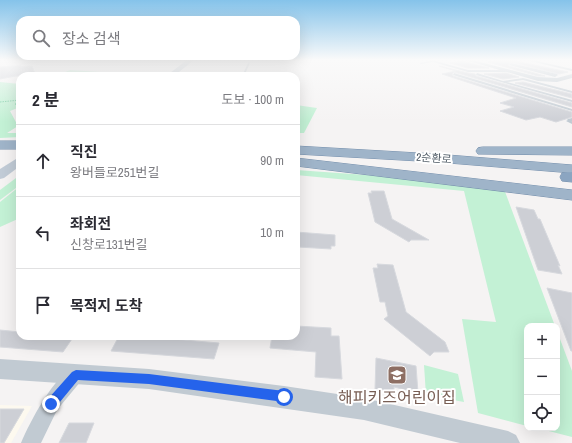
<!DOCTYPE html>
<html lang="ko">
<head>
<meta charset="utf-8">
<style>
	body { margin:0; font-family:"Archivo Narrow","Noto Sans KR",sans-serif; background:#f2f2f3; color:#2b2b33 }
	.controls { position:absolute; right:12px; bottom:12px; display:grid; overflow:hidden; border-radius:8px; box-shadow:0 4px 16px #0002 }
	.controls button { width:36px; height:36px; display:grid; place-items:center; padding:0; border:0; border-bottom:1px solid #e1e1e2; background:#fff; color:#2b2b33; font:20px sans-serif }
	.stop { position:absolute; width:12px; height:12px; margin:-9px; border:3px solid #2563eb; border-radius:50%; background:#fff }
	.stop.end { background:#2563eb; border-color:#fff; box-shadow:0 1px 4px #0008 }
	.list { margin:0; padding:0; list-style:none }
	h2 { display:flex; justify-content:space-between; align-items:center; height:52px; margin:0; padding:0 16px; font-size:17px }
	h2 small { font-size:13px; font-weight:400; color:#7c7c81 }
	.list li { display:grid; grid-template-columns:26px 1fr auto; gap:12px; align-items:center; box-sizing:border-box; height:72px; padding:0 16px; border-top:1px solid #e1e1e2 }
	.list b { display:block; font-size:15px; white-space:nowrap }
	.list p { margin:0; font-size:13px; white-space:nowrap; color:#7c7c81 }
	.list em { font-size:13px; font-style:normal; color:#7c7c81 }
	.icon { flex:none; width:22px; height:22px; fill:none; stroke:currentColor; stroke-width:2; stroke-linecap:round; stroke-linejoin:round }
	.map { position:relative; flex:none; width:572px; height:443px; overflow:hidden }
	.search { position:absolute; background:#fff; box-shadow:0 4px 16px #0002; left:16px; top:16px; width:284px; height:44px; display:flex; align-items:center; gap:10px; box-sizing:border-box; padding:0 14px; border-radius:12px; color:#7c7c81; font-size:15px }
	.panel { position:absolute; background:#fff; box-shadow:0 4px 16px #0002; left:16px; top:72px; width:284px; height:268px; border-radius:12px }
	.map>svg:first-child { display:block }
	.commercial { fill:#fdf9ef }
	.green { fill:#c3f1d5 }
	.building { fill:#cdcfd5; stroke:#d7d9de }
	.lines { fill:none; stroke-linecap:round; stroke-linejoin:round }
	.trunk-casing { stroke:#7690ad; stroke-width:1 }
	.motorway-casing { stroke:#7690ad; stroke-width:1 }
	.path { stroke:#7ad0a6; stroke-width:1; stroke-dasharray:1.5 1; stroke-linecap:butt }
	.service { fill:#c1cad2; fill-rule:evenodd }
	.minor { fill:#c1cad2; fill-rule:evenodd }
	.tertiary { fill:#c1cad2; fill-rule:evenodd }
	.secondary { fill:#c1cbd6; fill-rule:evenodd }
	.trunk { fill:#9fb4c9; fill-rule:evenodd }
	.motorway { fill:#8ba5c1; fill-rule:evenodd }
	.route { fill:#2563eb }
	.labels { text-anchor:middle; stroke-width:4; stroke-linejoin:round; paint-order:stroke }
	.far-street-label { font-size:11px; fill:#4a5661; stroke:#fff }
	.near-education-label { font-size:16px; fill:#785e54; stroke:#fff }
</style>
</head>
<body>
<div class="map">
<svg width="572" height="443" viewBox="0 0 572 443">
	<rect width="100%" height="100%" fill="#f5f3f3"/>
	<polygon class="commercial" points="0,405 32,406 11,443 0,443"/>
	<g class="green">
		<polygon points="70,70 100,72 98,76 56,76"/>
		<polygon points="0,82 20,84 20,107 10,111 18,126 7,133 20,133 20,137 0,138"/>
		<polygon points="296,105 317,108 304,133 296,133"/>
		<polygon points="296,170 423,179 504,189 555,326 527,326 527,426 478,413 462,319 496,322 464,191 296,175"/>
		<polygon points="20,175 20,185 0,200 0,190"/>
		<polygon points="20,186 20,193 17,196 20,205 20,218 0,227 0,202"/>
		<polygon points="557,331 572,371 572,437 537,428 557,428"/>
		<polygon points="424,365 458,374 464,402 426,395"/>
	</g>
	<g class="building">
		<polygon points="501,60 510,60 568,72 559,74 511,62 508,65 509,66 545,76 538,76 488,62"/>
		<polygon points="463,61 466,62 489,68 468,68 450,63"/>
		<polygon points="12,66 21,66 21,67 32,66 36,76 16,76 0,79 0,67"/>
		<polygon points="439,66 468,73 475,74 476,76 572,103 572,107 454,72 452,74 453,76 572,112 572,117 556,122 540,117 526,120 500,111 514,107 500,103 516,98 442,74 456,71"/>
		<polygon points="484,74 506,73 519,77 503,79"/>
		<polygon points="523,82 572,94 572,98 515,83"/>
		<polygon points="371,191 384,191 392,219 429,240 411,240 409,242 375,222 368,193 372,193"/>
		<polygon points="516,207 534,210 538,219 540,219 560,266 558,265 562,274 538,270"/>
		<polygon points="296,232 335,235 335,246 331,246 331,249 298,247 298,243 296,243"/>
		<polygon points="377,264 393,265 406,312 445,342 449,352 434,352 430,356 384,319 388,316 385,302 380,302 373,268 378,268"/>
		<polygon points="547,288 572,293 572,351 571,351"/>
		<polygon points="296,326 331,328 331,336 339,336 342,379 315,377 316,352 270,348 272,336 296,336"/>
		<polygon points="0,330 20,332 20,336 74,336 63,352 0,347"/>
		<polygon points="119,336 137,336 219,343 214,359 111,351"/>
		<polygon points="376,358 416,366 418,393 394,387 394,393 375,389"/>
		<polygon points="0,409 24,409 4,443 0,443"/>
		<polygon points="69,423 94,423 86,443 59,443"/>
	</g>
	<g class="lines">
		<g class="trunk-casing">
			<g id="trunk">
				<rect x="0" y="141" width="20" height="8"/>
				<polygon points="296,146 436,154 572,165 572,173 436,162 296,154"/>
				<polygon points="483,147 572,147 572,155 478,154 476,151 478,148"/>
				<polygon points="296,158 572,190 572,200 296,166"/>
			</g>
		</g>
		<g class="motorway-casing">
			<polygon id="motorway" points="572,172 572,182 562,181 560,177 562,173"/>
		</g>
		<g class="path">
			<polyline points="0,102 20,100"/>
			<polyline points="20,102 15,104 20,105"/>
		</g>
		<g class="service">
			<polygon points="429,60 432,60 468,70 505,70 506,71 505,72 468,72 433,62 421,64 420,63 430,61"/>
			<polygon points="249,62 250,63 244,76 242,76 248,63"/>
			<polygon points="454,73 572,109 572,111 453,75"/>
			<polygon points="477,73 503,81 523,78 572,91 572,93 523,80 507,82 572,100 572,102 476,75"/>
			<polygon points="570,119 572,120 571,121 572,122 572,124 566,121"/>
		</g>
		<g class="minor">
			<polygon points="465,60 472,60 538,77 557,78 572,74 572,78 557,82 538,81"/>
			<polygon points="526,60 533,60 572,69 572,71"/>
			<rect x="567" y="60" width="5" height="1"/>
			<polygon points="511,63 557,74 558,75 555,77 509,65"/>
			<polygon points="572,118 572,122 567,120 568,119"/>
			<path d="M75,367l6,2 3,6 -3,6 -24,29 -16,33h-20c9,-21 33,-68 54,-76z"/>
		</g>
		<polygon class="tertiary" points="0,359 149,369 284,386 364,398 508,431 516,435 520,443 460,443 364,420 149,389 0,379"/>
		<g class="secondary">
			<polygon points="187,60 194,60 174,76 166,76"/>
			<polygon points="20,157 20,166 4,178 0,179 0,169 16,159"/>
		</g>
		<use href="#trunk" class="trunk"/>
		<use href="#motorway" class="motorway"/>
	</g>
	<linearGradient id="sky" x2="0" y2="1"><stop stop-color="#85c3ea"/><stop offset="0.49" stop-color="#fafafa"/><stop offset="1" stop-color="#fafafa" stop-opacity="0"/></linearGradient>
	<rect width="572" height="122" fill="url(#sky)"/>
	<polygon class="route" points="76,370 149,374 284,391 288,393 289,397 288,400 284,402 149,384 78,380 55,408 51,410 47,408 46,404 47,400 72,372"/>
	<defs>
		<g id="school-square" transform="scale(1)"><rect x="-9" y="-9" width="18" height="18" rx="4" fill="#8d6e63" stroke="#fff"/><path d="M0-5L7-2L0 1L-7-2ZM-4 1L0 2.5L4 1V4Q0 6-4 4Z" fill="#fff"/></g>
	</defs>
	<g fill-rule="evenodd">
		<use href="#school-square" x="397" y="375"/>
	</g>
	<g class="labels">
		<g class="far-street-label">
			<text transform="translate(434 158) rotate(4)" y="4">2순환로</text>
		</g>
		<g class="near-education-label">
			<text x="397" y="403">해피키즈어린이집</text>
		</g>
	</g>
</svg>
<div class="controls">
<button>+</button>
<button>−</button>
<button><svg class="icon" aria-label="locate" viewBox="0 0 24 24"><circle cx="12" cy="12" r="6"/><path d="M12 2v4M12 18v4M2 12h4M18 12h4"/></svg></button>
</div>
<div class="stop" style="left:284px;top:397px"></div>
<div class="stop end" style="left:51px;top:404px"></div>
<div class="search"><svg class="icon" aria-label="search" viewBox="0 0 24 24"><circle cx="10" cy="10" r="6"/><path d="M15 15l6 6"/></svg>장소 검색</div>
<section class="panel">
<h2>2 분<small>도보 · 100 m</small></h2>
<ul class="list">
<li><svg class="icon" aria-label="ahead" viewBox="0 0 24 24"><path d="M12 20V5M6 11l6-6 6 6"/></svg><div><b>직진</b><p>왕버들로251번길</p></div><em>90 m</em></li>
<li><svg class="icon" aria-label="left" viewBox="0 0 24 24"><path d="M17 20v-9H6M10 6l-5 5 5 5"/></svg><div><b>좌회전</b><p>신창로131번길</p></div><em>10 m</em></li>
<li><svg class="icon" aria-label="arrive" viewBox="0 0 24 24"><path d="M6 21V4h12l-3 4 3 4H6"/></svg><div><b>목적지 도착</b></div></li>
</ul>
</section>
</div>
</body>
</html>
